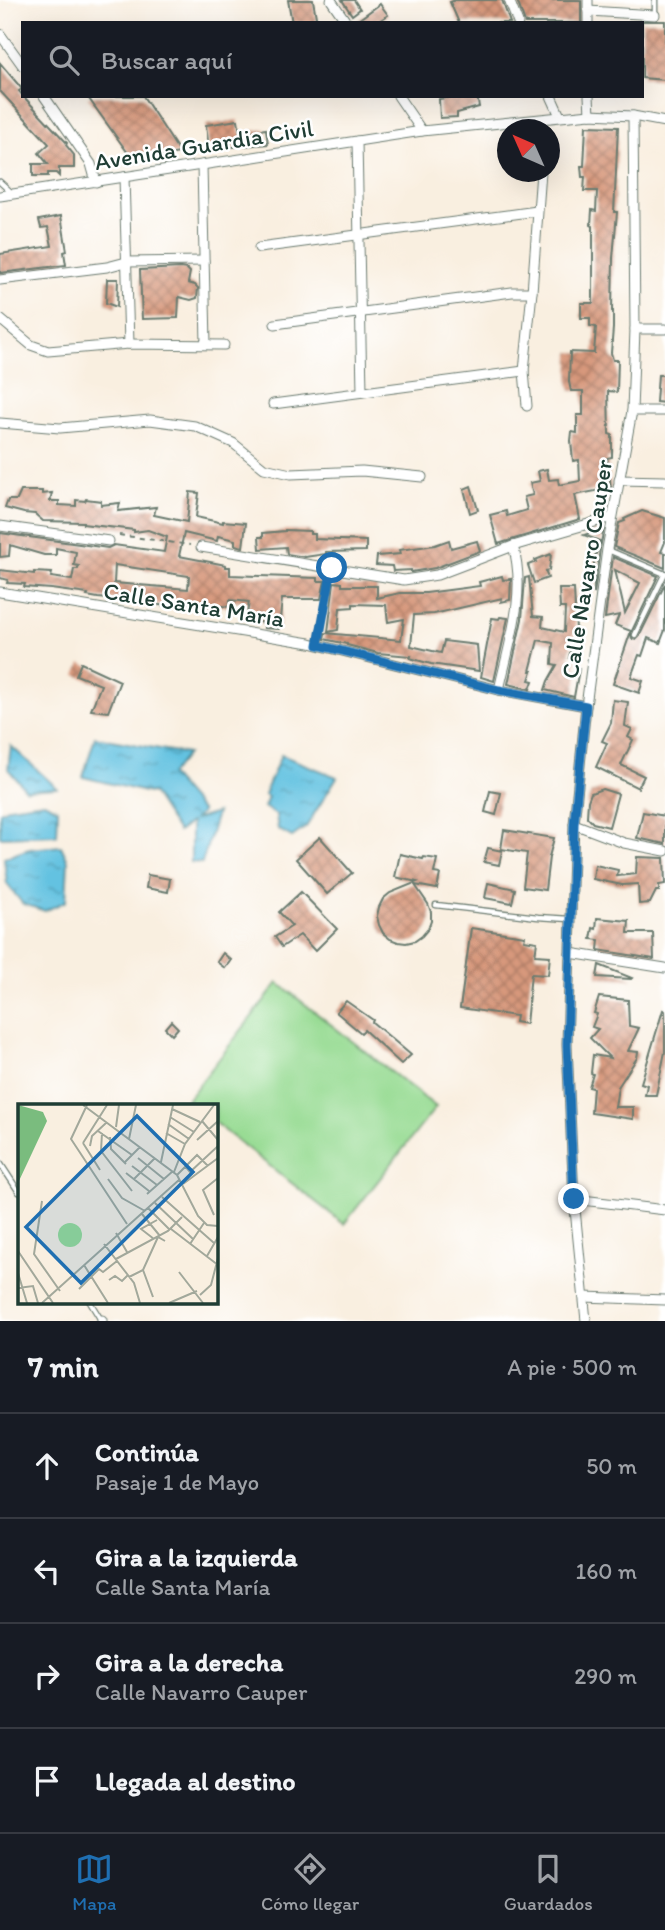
<!DOCTYPE html>
<html lang="es">
<head>
<meta charset="utf-8">
<style>
	body { margin:0; font-family:Itim,sans-serif; background:#242831; color:#f1f3f6 }
	.compass { position:absolute; left:497px; top:119px; width:63px; height:63px; border-radius:50%; background:#171b24; box-shadow:0 7px 28px #0002; rotate:315deg }
	.stop { position:absolute; width:21px; height:21px; margin:-16px; border:5px solid #1f6fb2; border-radius:50%; background:#fff }
	.stop.end { background:#1f6fb2; border-color:#fff; box-shadow:0 2px 7px #0008 }
	.list { margin:0; padding:0; list-style:none }
	h2 { display:flex; justify-content:space-between; align-items:center; height:91px; margin:0; padding:0 28px; font-size:30px }
	h2 small { font-size:23px; font-weight:400; color:#9ea1a6 }
	.list li { display:grid; grid-template-columns:46px 1fr auto; gap:21px; align-items:center; box-sizing:border-box; height:105px; padding:0 28px; border-top:2px solid #363941 }
	.list b { display:block; font-size:26px; white-space:nowrap }
	.list p { margin:0; font-size:23px; white-space:nowrap; color:#9ea1a6 }
	.list em { font-size:23px; font-style:normal; color:#9ea1a6 }
	.icon { flex:none; width:38px; height:38px; fill:none; stroke:currentColor; stroke-width:2; stroke-linecap:round; stroke-linejoin:round }
	.map { position:relative; flex:none; width:665px; height:1321px; overflow:hidden }
	.search { position:absolute; background:#171b24; box-shadow:0 7px 28px #0002; left:21px; right:21px; top:21px; height:77px; display:flex; align-items:center; gap:18px; box-sizing:border-box; padding:0 24px; border-radius:0px; color:#9ea1a6; font-size:26px }
	.sheet { height:511px; background:#171b24 }
	nav { display:flex; justify-content:space-around; align-items:center; box-sizing:border-box; height:98px; border-top:2px solid #363941; background:#171b24; font-size:19px; color:#9ea1a6 }
	nav a { display:grid; justify-items:center; gap:4px }
	nav .on { color:#1f6fb2 }
	.map>svg:first-child { display:block }
	.pitch { fill:#99dc94; stroke:#5c8c64; stroke-width:2 }
	.water { fill:url(#water-ripples); stroke:#41808a; stroke-width:2 }
	.building { fill:url(#building-cross-hatch); fill-rule:evenodd }
	.lines { fill:none; stroke-linecap:round; stroke-linejoin:round }
	.service-casing { stroke:#6b7b70; stroke-width:7 }
	.minor-casing { stroke:#6b7b70; stroke-width:11 }
	.path { stroke:#6b7b70; stroke-width:2; stroke-dasharray:5 5; stroke-linecap:butt }
	.service { stroke:#fff; stroke-width:4.5 }
	.minor { stroke:#fff; stroke-width:9 }
	.route { stroke:#1f6fb2; stroke-width:9 }
	.labels { text-anchor:middle; stroke-width:5; stroke-linejoin:round; paint-order:stroke }
	.street-label { font-size:24px; fill:#1f3d34; stroke:#fff }
	.inset-road { fill:none; stroke:#a2a89b; stroke-width:2 }
	.view { fill:#1f6fb2; fill-opacity:0.15; stroke:#1f6fb2; stroke-width:3.5 }
	.inset-edge { fill:none; stroke:#1f3d34; stroke-width:3.5 }
</style>
</head>
<body>
<div class="map">
<svg width="665" height="1321" viewBox="0 0 665 1321">
	<defs>
		<pattern id="water-ripples" width="26" height="14" patternUnits="userSpaceOnUse" patternTransform="scale(1.75)"><rect width="26" height="14" fill="#63c2e1"/><path d="M2 4q2-2 4 0t4 0M15 11q2-2 4 0t4 0" fill="none" stroke="#519fb7"/></pattern>
		<pattern id="building-cross-hatch" width="8" height="8" patternUnits="userSpaceOnUse" patternTransform="scale(1.75)"><rect width="8" height="8" fill="#d7987c"/><path d="M0 0l8 8M0 8l8-8" fill="none" stroke="#ae7d66"/></pattern>
	</defs>
	<rect width="100%" height="100%" fill="#fff"/>
	<filter id="ink" filterUnits="userSpaceOnUse"><feTurbulence type="fractalNoise" baseFrequency=".0143" numOctaves="2"/><feDisplacementMap in="SourceGraphic" scale="14" xChannelSelector="R" yChannelSelector="G"/><feConvolveMatrix kernelMatrix="1 2 1 2 8 2 1 2 1" color-interpolation-filters="sRGB"/></filter>
	<filter id="wash" filterUnits="userSpaceOnUse"><feTurbulence type="fractalNoise" baseFrequency=".00686" numOctaves="4" result="noise"/><feDisplacementMap in="SourceGraphic" scale="28" xChannelSelector="R" yChannelSelector="G"/><feGaussianBlur stdDeviation="1.57" result="paint"/><feColorMatrix in="noise" values="0 0 0 0 0 0 0 0 0 0 0 0 0 0 0 0 0 1.4 0 .05"/><feComposite in="paint" operator="in"/></filter>
	<g filter="url(#wash)">
		<rect width="100%" height="100%" fill="#f9efe0"/>
		<polygon class="pitch" points="278,983 436,1107 344,1224 215,1123 215,1106 194,1106 187,1100"/>
		<g class="water">
			<polygon points="95,737 187,754 170,775 202,812 193,820 217,813 202,863 191,862 191,822 178,832 153,794 83,777"/>
			<polygon points="11,746 57,788 26,790 8,769"/>
			<polygon points="281,755 337,777 306,827 292,837 278,829 276,815 264,807 268,797 264,795"/>
			<polygon points="44,802 58,809 57,835 2,837 0,836 0,812 9,807"/>
			<polygon points="61,846 68,861 66,901 45,911 23,904 7,884 4,858 29,849"/>
		</g>
		<g id="blocks">
			<g class="building">
				<polygon points="288,0 313,0 317,23 292,23"/>
				<polygon points="342,0 354,0 360,9 352,15"/>
				<polygon points="455,0 502,0 510,23 459,23 450,2"/>
				<polygon points="517,0 581,0 581,23 525,23"/>
				<polygon points="380,4 388,15 376,23 354,23"/>
				<polygon points="642,21 665,21 665,80 642,78"/>
				<polygon points="0,63 22,89 19,91 23,96 67,143 66,145 74,155 74,168 59,168 59,176 56,173 48,173 48,176 33,176 33,164 48,164 39,153 49,144 0,91"/>
				<polygon points="87,96 143,96 180,153 133,160"/>
				<polygon points="458,96 477,96 479,107 457,113 457,117 440,118 439,99"/>
				<polygon points="238,120 240,133 266,129 268,144 209,149 206,125"/>
				<polygon points="586,126 618,127 615,193 614,212 617,212 613,258 612,311 613,311 613,328 611,353 613,360 618,360 617,392 608,391 609,434 612,435 612,457 607,458 611,488 575,495 580,519 498,544 490,515 506,511 507,516 527,510 524,497 533,495 530,483 540,481 538,471 547,469 549,480 558,479 559,485 580,481 579,460 573,461 571,441 572,432 577,433 577,415 583,415 583,391 571,391 569,382 570,352 594,353 596,327 590,326 590,318 581,318 581,303 593,303 593,226 591,225 592,210 596,211 597,191 584,191 585,177 582,177 581,166 584,166"/>
				<polygon points="61,216 67,251 64,252 66,265 0,273 0,254 52,246 48,227 41,228 39,220"/>
				<polygon points="180,268 187,269 190,272 188,283 195,285 198,288 197,298 191,300 179,297 178,318 142,319 140,270"/>
				<polygon points="107,279 118,279 117,307 106,303"/>
				<polygon points="658,375 665,375 665,403 656,402"/>
				<polygon points="471,486 478,510 470,513 464,489"/>
				<path d="M21,491h21v3l10,-1 -2,8h9v4l17,1v-6l9,1 1,-2 15,2v4l19,-2 -2,8 38,-4 -2,8 33,7 3,-30 9,1 -3,24 27,6v-2l23,2 -3,24 -8,-2v-5l-17,-4 -1,5 -33,-8 -5,23 47,9v2h4v8l88,3v3h7l-4,18h-39l-3,30 -15,-1 1,-5 -19,-3 3,-18 -19,-2 -1,7 -20,-3 -1,2 -36,-6 -1,6 -25,-2v-2l-48,-4 -11,-2 1,-2 -37,-5 -27,-2 1,-3 -18,-1 1,-3 -8,-2v-8l34,4v-2l18,1 -1,4 21,3 2,-11h4l1,-3 -5,-1 2,-13 -20,-4v7h-12l-34,-10 -1,11 -9,1v-24l108,15 6,-3 50,7 3,-15 -19,-7 -14,2v-2l-51,-6v-2l-40,-1 -8,-7 -11,-1 -19,-5 3,-8h9zM115,565l74,11 -1,13 -74,-6z"/>
				<polygon points="642,511 665,518 665,542 661,552 665,553 665,568 614,547 619,523 625,521 624,519"/>
				<polygon points="604,528 600,548 594,594 594,560 600,541 584,535"/>
				<polygon points="285,530 310,531 310,534 315,534 315,539 366,541 366,551 326,552 326,554 305,557 287,554 286,547 260,549 259,537 263,537 263,533 285,531"/>
				<polygon points="449,540 451,548 477,541 480,551 435,568 411,572 411,570 393,571 392,566 376,565 377,556 400,554 399,550 435,545"/>
				<polygon points="551,554 549,570 545,571 548,578 534,583 528,565 536,562 535,560"/>
				<path d="M613,557l45,19 -27,57 1,6 4,1 3,-3 26,-53v46l-5,13 -12,-5 -6,18 -3,-1 -8,22 12,4 -4,12 -26,-9 18,-53 -16,-6 4,-10 -14,3zM615,570l25,13 -15,30z"/>
				<polygon points="502,576 503,580 511,579 510,600 501,602 502,598 434,614 414,615 411,646 441,653 444,641 477,645 479,671 431,664 410,658 411,656 378,653 347,645 347,644 324,639 325,633 401,640 404,619 388,622 386,605 353,604 353,607 340,608 338,630 328,632 334,582 342,583 342,586 377,586 377,598 400,593 426,593 480,586 479,582"/>
				<polygon points="529,577 533,616 543,617 542,627 564,632 565,608 560,608 559,589 574,589 576,630 575,630 569,658 577,659 576,668 579,669 574,697 545,690 548,681 557,665 552,664 553,643 538,640 530,671 532,671 529,680 533,681 530,689 508,684 522,619 525,578"/>
				<polygon points="500,617 508,618 494,681 481,677 492,618 499,619"/>
				<polygon points="81,663 120,681 108,712 91,710 101,685 76,675"/>
				<polygon points="613,700 628,702 625,726 632,729 628,737 633,740 621,765 644,776 638,788 596,767 607,743 602,741 611,723"/>
				<polygon points="602,789 618,794 609,827 593,823 587,817 588,801 591,793"/>
				<polygon points="490,791 501,793 496,815 485,812"/>
				<polygon points="643,812 665,816 665,844 637,838"/>
				<polygon points="504,830 554,838 549,857 545,890 523,887 527,853 501,849"/>
				<polygon points="320,837 352,873 327,894 296,859"/>
				<polygon points="488,848 502,851 499,865 484,862"/>
				<polygon points="400,854 423,859 424,857 437,859 434,873 440,874 437,889 415,885 428,904 431,912 431,921 428,929 422,936 415,941 406,943 398,942 390,939 383,933 379,925 377,916 379,907 383,899 390,893 417,882 395,877"/>
				<polygon points="637,857 664,858 665,884 659,885 659,891 656,891 650,903 639,904 638,884 622,885 593,879 595,865 618,870 617,876 636,874"/>
				<polygon points="148,875 170,879 168,892 146,888"/>
				<polygon points="488,883 515,889 512,903 485,898"/>
				<polygon points="301,892 337,929 315,951 300,935 282,947 275,937 292,926 279,912"/>
				<polygon points="597,918 629,921 628,933 653,933 654,959 598,950 599,940 591,939 593,928 596,929"/>
				<polygon points="471,928 525,936 524,940 537,942 535,955 550,956 548,975 531,974 526,1024 515,1022 516,1016 460,1008"/>
				<polygon points="223,953 231,960 225,968 217,962"/>
				<polygon points="599,965 632,978 631,979 597,977"/>
				<polygon points="599,997 628,1000 629,1026 639,1028 628,1051 638,1052 637,1058 618,1087 615,1107 633,1107 633,1119 591,1113 593,1088 589,1087 593,1074 591,1073 593,1055 610,1058 590,1038 598,1029 592,1027 597,1014 594,1013"/>
				<polygon points="346,1001 373,1020 372,1022 411,1055 401,1064 364,1030 361,1033 336,1012"/>
				<polygon points="663,1010 665,1011 665,1052 656,1095 645,1095 647,1085 641,1083"/>
				<polygon points="171,1021 178,1028 172,1035 165,1028"/>
			</g>
		</g>
	</g>
	<g filter="url(#ink)">
		<use href="#blocks" fill-opacity="0" stroke="#6b7b70" stroke-width="2"/>
		<g class="lines">
			<g class="service-casing">
				<g id="service">
					<polyline points="655,14 655,0"/>
					<polyline points="0,182 12,193"/>
					<polyline points="608,550 665,574"/>
					<polyline points="635,635 665,573"/>
					<polyline points="318,644 332,568"/>
					<polyline points="436,905 538,917 570,919"/>
					<polyline points="0,1163 19,1192"/>
					<polyline points="90,1302 101,1320"/>
				</g>
			</g>
			<g class="minor-casing">
				<g id="minor">
					<polyline points="331,0 347,23"/>
					<polyline points="509,0 518,23"/>
					<polyline points="588,11 655,15"/>
					<polyline points="588,23 588,0"/>
					<polyline points="0,34 23,66"/>
					<polyline points="44,96 91,164 96,182"/>
					<polyline points="398,96 422,131"/>
					<polyline points="551,96 560,116"/>
					<polyline points="589,96 590,114"/>
					<polyline points="357,141 362,392"/>
					<polyline points="202,165 206,344"/>
					<polyline points="124,177 129,344"/>
					<polyline points="0,196 422,131 590,114 633,116 665,122"/>
					<polyline points="259,248 537,211"/>
					<polyline points="0,280 107,267 126,262 204,261"/>
					<polyline points="0,319 31,345 48,351 129,344 224,345"/>
					<polyline points="275,324 512,292 532,292"/>
					<polyline points="635,329 665,329"/>
					<polyline points="273,404 524,371"/>
					<polyline points="527,406 524,371 532,292 541,172"/>
					<polyline points="632,411 665,411"/>
					<polyline points="0,423 60,428 150,420 195,426 233,443 264,468 291,474 362,471 422,477"/>
					<polyline points="619,480 665,481"/>
					<polyline points="0,526 109,541"/>
					<polyline points="201,547 404,580 437,575 513,546 612,517"/>
					<polyline points="0,592 310,643 499,690 586,706"/>
					<path d="M499,690c10,-46 28,-98 14,-144"/>
					<polyline points="574,824 624,843 665,851"/>
					<polyline points="570,953 665,968"/>
					<polyline points="574,1199 665,1210"/>
					<polyline points="584,1297 665,1300"/>
					<polyline points="102,1320 102,1321"/>
					<polyline points="586,1321 574,1199 567,1045 571,919 574,824 586,706 607,549 632,411 635,329 633,116"/>
				</g>
			</g>
			<polyline class="path" points="119,535 190,545"/>
			<use href="#service" class="service"/>
			<use href="#minor" class="minor"/>
		</g>
	</g>
	<g class="lines" filter="url(#ink)">
		<polyline class="route" points="332,568 318,645 499,690 586,706 574,824 567,1045 574,1199"/>
	</g>
	<g class="labels">
		<g class="street-label">
			<text transform="translate(204 145) rotate(-9)" y="8">Avenida Guardia Civil</text>
			<text transform="translate(587 569) rotate(-81)" y="8">Calle Navarro Cauper</text>
			<text transform="translate(194 605) rotate(9)" y="8">Calle Santa María</text>
		</g>
	</g>
	<g transform="translate(18 1104)">
		<rect width="200" height="200" fill="#f9efe0"/>
		<path d="M0,1l25,7 4,9 -29,62z" fill="#7abc7e"/>
		<path d="M40 131a12 12 0 1 1 24 0a12 12 0 1 1-24 0Z" fill="#99dc94"/>
		<path class="inset-road" d="M65,1l94,70 21,41 9,9 11,1M69,1l-16,34 56,85M154,5l28,13M152,13l24,15M184,17l16,19M150,20l21,15M98,23l3,-22M80,27l34,24M84,29l-1,18 31,40M148,29l19,11M92,33l1,12 15,15M111,35l7,-34M179,36l21,-19M65,39l24,-38M65,39l17,27M72,42l2,-10 14,-13M120,54l26,21M107,58l15,-15M143,58l12,-57M114,62l25,19M167,62l5,6 28,-26M156,68l11,-28 29,-39M108,69l23,18M159,71l20,-20 11,11M90,75l14,19 23,13M116,75l21,-21M165,80l35,-26M129,90l26,-23M144,93l52,46M24,97l-8,53 26,37M137,99l38,36M130,104l22,22M124,110l18,22M196,111l-11,-25 15,-12M153,125l47,36M98,129l11,19M136,135l-13,-10 16,-9M86,140l30,39 6,20M172,140l14,-21M0,147l35,52M189,152l11,-19M98,155l52,-28 14,-14M66,161l24,38M125,166l10,27M161,168l24,31M0,169l9,30M111,173l14,-7 15,-33 7,4M91,176l6,-4 7,5 6,-6M0,184l15,-2 5,17M61,185l20,-20 4,3 14,-11M182,191l11,-10 7,-27M24,199l138,-124M151,199l28,-12"/>
		<path class="view" d="M119,12l56,56 -112,111 -55,-56z"/>
		<rect width="200" height="200" class="inset-edge"/>
	</g>
</svg>
<svg class="compass" viewBox="-18 -18 36 36"><path d="M0-13l5 13h-10z" fill="#e53935"/><path d="M0 13l5-13h-10z" fill="#9ea1a6"/></svg>
<div class="stop" style="left:332px;top:568px"></div>
<div class="stop end" style="left:574px;top:1199px"></div>
<div class="search"><svg class="icon" aria-label="search" viewBox="0 0 24 24"><circle cx="10" cy="10" r="6"/><path d="M15 15l6 6"/></svg>Buscar aquí</div>
</div>
<section class="sheet">
<h2>7 min<small>A pie · 500 m</small></h2>
<ul class="list">
<li><svg class="icon" aria-label="ahead" viewBox="0 0 24 24"><path d="M12 20V5M6 11l6-6 6 6"/></svg><div><b>Continúa</b><p>Pasaje 1 de Mayo</p></div><em>50 m</em></li>
<li><svg class="icon" aria-label="left" viewBox="0 0 24 24"><path d="M17 20v-9H6M10 6l-5 5 5 5"/></svg><div><b>Gira a la izquierda</b><p>Calle Santa María</p></div><em>160 m</em></li>
<li><svg class="icon" aria-label="right" viewBox="0 0 24 24"><path d="M7 20v-9h11M14 6l5 5-5 5"/></svg><div><b>Gira a la derecha</b><p>Calle Navarro Cauper</p></div><em>290 m</em></li>
<li><svg class="icon" aria-label="arrive" viewBox="0 0 24 24"><path d="M6 21V4h12l-3 4 3 4H6"/></svg><div><b>Llegada al destino</b></div></li>
</ul>
</section>
<nav>
<a class="on"><svg class="icon" aria-label="map" viewBox="0 0 24 24"><path d="M3 6l6-2 6 2 6-2v14l-6 2-6-2-6 2zM9 4v14M15 6v14"/></svg>Mapa</a>
<a><svg class="icon" aria-label="directions" viewBox="0 0 24 24"><path d="M12 3l9 9-9 9-9-9zM9 14v-3h6M13 9l2 2-2 2"/></svg>Cómo llegar</a>
<a><svg class="icon" aria-label="saved" viewBox="0 0 24 24"><path d="M7 4h10v16l-5-4-5 4z"/></svg>Guardados</a>
</nav>
</body>
</html>
